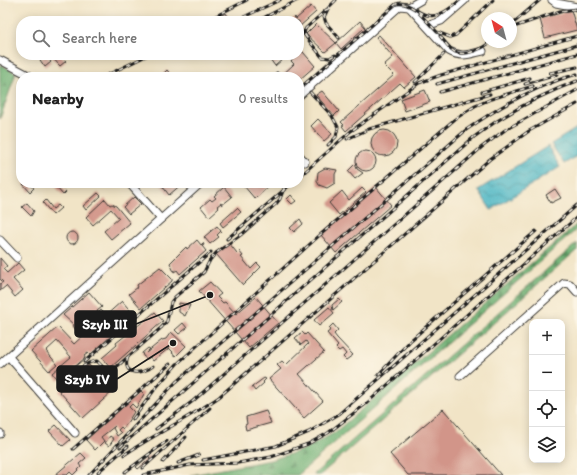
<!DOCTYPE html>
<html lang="en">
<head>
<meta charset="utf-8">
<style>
	body { margin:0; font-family:Itim,sans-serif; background:#f2f2f2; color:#222 }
	.controls { position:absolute; right:12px; bottom:12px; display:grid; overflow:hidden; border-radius:8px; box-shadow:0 2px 10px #0003 }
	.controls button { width:36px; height:36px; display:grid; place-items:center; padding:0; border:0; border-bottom:1px solid #e0e0e0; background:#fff; color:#222; font:20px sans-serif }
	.compass { position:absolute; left:481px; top:12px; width:36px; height:36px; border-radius:50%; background:#fff; box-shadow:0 2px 10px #0003; rotate:324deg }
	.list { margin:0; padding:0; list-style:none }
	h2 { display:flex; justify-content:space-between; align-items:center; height:52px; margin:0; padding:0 16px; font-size:17px }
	h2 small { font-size:13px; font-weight:400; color:#767676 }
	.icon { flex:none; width:22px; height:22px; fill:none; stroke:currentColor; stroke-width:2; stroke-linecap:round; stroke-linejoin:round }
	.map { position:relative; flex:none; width:577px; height:475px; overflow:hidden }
	.search { position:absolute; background:#fff; box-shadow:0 2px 10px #0003; left:16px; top:16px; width:288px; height:44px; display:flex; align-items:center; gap:10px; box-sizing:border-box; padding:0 14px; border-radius:16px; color:#767676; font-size:15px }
	.panel { position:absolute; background:#fff; box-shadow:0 2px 10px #0003; left:16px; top:72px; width:288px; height:116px; border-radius:16px }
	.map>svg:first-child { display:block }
	.forest { fill:url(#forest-firs); stroke:#446647 }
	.water { fill:url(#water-waves); stroke:#326870 }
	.building { fill:#d29589 }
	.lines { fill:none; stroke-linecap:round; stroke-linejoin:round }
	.minor-casing { stroke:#3c3a36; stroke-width:9 }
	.minor { stroke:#fff; stroke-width:7 }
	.rail-casing { stroke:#1c1c1c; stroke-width:3 }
	.rail { stroke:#fcf5e5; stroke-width:1.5; stroke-dasharray:4.5; stroke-linecap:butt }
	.leader { fill:none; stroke:#1c1c1c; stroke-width:1.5 }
	.callout-dot { fill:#1c1c1c; stroke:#fcf5e5; stroke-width:1.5 }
	.callout { fill:#1c1c1c; stroke:#1c1c1c; stroke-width:1.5 }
	.callout-label { font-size:14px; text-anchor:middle; font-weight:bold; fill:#fff }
</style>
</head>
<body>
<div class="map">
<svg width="577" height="475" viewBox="0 0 577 475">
	<defs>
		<pattern id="forest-firs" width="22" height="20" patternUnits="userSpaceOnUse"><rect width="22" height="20" fill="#6daf72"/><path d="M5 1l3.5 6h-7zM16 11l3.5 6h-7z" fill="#598e5d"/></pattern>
		<pattern id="water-waves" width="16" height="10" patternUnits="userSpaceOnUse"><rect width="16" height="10" fill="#48b5c4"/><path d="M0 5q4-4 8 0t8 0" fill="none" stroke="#3b929e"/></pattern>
	</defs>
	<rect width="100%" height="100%" fill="#fcf5e5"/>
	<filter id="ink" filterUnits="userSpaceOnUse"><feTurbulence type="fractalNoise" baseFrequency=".025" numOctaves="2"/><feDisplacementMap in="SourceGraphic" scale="8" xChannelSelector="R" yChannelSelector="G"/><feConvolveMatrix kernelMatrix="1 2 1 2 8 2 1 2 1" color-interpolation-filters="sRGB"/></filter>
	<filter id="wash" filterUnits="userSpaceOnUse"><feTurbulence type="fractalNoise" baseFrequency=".012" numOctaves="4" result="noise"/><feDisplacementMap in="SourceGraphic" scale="16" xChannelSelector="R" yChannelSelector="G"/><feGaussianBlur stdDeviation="0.9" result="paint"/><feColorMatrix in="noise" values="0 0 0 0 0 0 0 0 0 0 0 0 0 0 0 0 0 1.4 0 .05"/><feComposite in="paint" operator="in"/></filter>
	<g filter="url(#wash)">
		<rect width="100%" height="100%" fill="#f1e4c6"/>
		<g class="forest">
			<polygon points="0,64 16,73 0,119"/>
			<polygon points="577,224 577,229 298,475 191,475 271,460 303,450 334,433"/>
			<polygon points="577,243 577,250 320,475 313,475"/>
		</g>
		<g class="water">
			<polygon points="577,128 577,156 564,164 551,144"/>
			<polygon points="548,146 560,167 491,210 478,190"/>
		</g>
		<g id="blocks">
			<g class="building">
				<polygon points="311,6 316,12 299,27 299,21 291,21 295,17 296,19"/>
				<polygon points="571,10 577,30 545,38 540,19"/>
				<polygon points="226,13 229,18 223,21 209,21"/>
				<polygon points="360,21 365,27 341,49 336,43"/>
				<polygon points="316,24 336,43 325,52 306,34"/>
				<polygon points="379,35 416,77 404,87 400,83 346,131 342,126 344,125 341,122 394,75 384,65 393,57 376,37"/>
				<polygon points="300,52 303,52 315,66 299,80 299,77 280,77 294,64 291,61"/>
				<polygon points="46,55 51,62 45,67 40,60"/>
				<polygon points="50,55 60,55 66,61 60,66"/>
				<polygon points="267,55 279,55 283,59 275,66"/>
				<polygon points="167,70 173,77 160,77"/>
				<polygon points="425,90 430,102 405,111 401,99"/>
				<polygon points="322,91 339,111 334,116 316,95"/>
				<polygon points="318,119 332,134 324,141 311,126"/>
				<circle cx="384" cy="143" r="13"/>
				<circle cx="366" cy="161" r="10"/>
				<polygon points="355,164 357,169 363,173 355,179 348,171"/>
				<polygon points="325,168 337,170 335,174 335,183 327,188 319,185 317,181 318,172"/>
				<polygon points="25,183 28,183 34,188 30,192 23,184"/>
				<polygon points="160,183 183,183 169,195"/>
				<polygon points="247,183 272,183 255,199 244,186"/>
				<polygon points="59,184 66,192 63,195 56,187"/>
				<polygon points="224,187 232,197 222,205 221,203 217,206 219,208 209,217 201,207 210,199 212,201 216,198 214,196"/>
				<polygon points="376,187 391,205 336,253 321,235"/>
				<polygon points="362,188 366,192 339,215 329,203 342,191 349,200"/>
				<polygon points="555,189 561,198 551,203 546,195"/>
				<polygon points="98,193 101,196 86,210 83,206"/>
				<polygon points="291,195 296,201 292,204 287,199"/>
				<polygon points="134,197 141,204 129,214 123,207"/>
				<polygon points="105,199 110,205 112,204 116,206 130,223 111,239 104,231 119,218 111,209 93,225 86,217"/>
				<polygon points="46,200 53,209 58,205 61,208 53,215 43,203"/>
				<polygon points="27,203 34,211 31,216 22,207"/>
				<polygon points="237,208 241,212 223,227 220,223"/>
				<polygon points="300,219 303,224 294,232 290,228"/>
				<polygon points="217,226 221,231 217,235 219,237 210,244 204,237"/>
				<circle cx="72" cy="238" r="6"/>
				<polygon points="197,240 201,245 203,243 204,245 202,246 206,251 180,274 177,270 174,272 170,263 186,247 187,249"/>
				<polygon points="229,243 237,253 239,251 243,256 241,257 251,269 257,263 261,267 243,285 216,254"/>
				<polygon points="0,258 7,266 3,269 7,273 18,263 24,270 13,279 23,290 15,297 6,286 0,291 0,284 3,282 0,279"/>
				<polygon points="160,267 172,279 172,281 141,308 129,294 138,287 137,285"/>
				<polygon points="210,282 221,294 217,297 223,303 225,302 236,314 256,297 278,323 249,348 199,291"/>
				<polygon points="89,292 102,307 97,311 98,313 101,310 105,314 103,318 122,301 134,315 90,355 88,353 84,356 85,358 58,381 52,373 71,357 57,341 46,351 57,364 49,371 31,351 58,327 74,344 100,320 94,314 76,330 73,326 74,325 63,315"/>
				<polygon points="339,299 342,302 333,310 332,305"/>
				<polygon points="179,303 190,305 185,316 179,312"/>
				<polygon points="329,307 334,313 319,326 314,320"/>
				<polygon points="155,312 163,321 110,368 102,358 117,345 116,343"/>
				<polygon points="183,323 187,328 179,334 175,330"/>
				<polygon points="333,324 338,330 334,334 337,338 353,355 346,360 343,357 346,354 342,349 339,351 336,348 338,346 327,333 331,330 329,328"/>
				<polygon points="171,332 186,346 176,356 172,353 173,352 169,348 153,361 150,357 147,359 143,356 142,353 148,348 150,349 146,353 162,340 166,339"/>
				<polygon points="302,332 305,335 307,333 324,352 299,374 323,401 304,418 269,379 281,369 277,365 282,361 286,365 308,344 306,341 301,345 295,338"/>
				<polygon points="89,365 104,383 108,379 115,387 111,391 112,392 83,418 59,391 82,371 83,373 86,370 85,368"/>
				<polygon points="264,378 266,379 263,382 264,383 255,391 252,387"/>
				<polygon points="141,391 144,394 136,408 132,404 129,407 134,412 123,429 121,427 118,430 121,433 117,436 113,428 115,426 101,437 104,441 95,450 86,440"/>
				<polygon points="443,409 501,475 408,475 390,454"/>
				<polygon points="266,411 271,423 246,430 245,425 247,424 246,417"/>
				<polygon points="56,425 70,440 63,446 49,431"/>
				<polygon points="110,436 114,439 109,446 105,443"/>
				<polygon points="81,453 86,458 79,464 81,467 73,475 70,472 67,475 55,475"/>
				<polygon points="149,456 150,459 138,469 136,467"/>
			</g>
		</g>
	</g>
	<g filter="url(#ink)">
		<use href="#blocks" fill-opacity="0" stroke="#3c3a36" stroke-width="1"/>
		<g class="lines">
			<g class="minor-casing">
				<g id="minor">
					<polyline points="552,0 556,3 577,7"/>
					<polyline points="409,7 421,0"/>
					<polyline points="427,26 441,21 465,0"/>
					<polyline points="0,60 32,77"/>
					<path d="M299,96l101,-90 9,1 40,44c12,7 21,3 34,0"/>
					<polyline points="299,155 305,162"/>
					<polyline points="129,183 161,219"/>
					<polyline points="0,240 17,258"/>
					<polyline points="9,357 75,433"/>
					<polyline points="0,364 201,183"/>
					<polyline points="460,376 564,283 570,284 577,292"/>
					<polyline points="0,433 0,434"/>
				</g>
			</g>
			<use href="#minor" class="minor"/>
			<g class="rail-casing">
				<g id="rail">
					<polyline points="336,0 329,7 324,17 326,23 339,38"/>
					<polyline points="419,13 437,32 450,37 456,35 493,0"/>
					<polyline points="261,19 298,0"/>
					<polyline points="206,21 247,0"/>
					<polyline points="235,21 280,0"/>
					<polyline points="511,25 540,0"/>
					<polyline points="299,28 322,57 329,58 335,55"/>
					<polyline points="511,28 560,11 577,9"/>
					<path d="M440,36c4,5 9,13 15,16 11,5 28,-4 36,-10"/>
					<polyline points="307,38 304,32 306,28 327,9"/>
					<polyline points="550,73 577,67"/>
					<polyline points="103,77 148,55"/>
					<polyline points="272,77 277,73"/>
					<polyline points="415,82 444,54"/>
					<polyline points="437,84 577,45"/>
					<polyline points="525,84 557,75"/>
					<path d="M299,89l97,-85c24,-4 25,31 64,-4"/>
					<polyline points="310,92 332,116 338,127 336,137 328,145"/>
					<polyline points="440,92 577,54"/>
					<polyline points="482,92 530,78"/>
					<polyline points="347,139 369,129 490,94"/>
					<polyline points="299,177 351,131 419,83 441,75 577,36"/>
					<polyline points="227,239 292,183"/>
					<path d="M128,357c-7,19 14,18 25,9"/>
					<polyline points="84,362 211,252"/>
					<polyline points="378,375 411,340 536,231"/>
					<path d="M71,381c2,-9 17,-20 26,-20l10,10 6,-1 49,-43 5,-6 4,-19 4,-5 29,-25 6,-12 6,-7 26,-19 34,-30 4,-5 6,-16"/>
					<polyline points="57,385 74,371"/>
					<polyline points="133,419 155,389 177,364 320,235 455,119 475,106 491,99 533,86"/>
					<polyline points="156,429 193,401 482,147 505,130 577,90"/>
					<path d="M120,447l354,-310c32,-24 66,-42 103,-56"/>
					<polyline points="73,449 170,364"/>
					<path d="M124,455c31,-21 65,-37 95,-58l271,-238 39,-28 48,-27"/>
					<polyline points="203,460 276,446 309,432 339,414 577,205"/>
					<polyline points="163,462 186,437"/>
					<polyline points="178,463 199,455"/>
					<polyline points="143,468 210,408"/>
					<polyline points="98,472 128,446"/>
					<polyline points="125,472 167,441"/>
					<path d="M89,475l87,-93 290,-252c34,-24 71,-45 111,-56"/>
					<polyline points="143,475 190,465 238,463 271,457 308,444 328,433 367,403 577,217"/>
				</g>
			</g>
			<use href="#rail" class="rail"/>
		</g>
	</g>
	<path class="leader" d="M210 295L136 324M173 343L117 379"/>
	<g class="callout-dot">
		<circle cx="210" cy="295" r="4"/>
		<circle cx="173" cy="343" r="4"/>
	</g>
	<g class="callout">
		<rect x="75" y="311" width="61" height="26" rx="4"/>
		<rect x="57" y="366" width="60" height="26" rx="4"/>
	</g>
	<g class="callout-label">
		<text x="105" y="329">Szyb III</text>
		<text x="87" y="384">Szyb IV</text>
	</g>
</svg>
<div class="controls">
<button>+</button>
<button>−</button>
<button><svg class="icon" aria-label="locate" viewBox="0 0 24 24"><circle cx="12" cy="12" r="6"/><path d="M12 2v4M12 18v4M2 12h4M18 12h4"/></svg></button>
<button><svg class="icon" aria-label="layers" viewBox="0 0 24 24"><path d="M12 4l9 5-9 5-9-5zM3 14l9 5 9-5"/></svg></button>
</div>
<svg class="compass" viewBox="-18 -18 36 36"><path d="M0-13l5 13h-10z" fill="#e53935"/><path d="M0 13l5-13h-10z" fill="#767676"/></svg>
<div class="search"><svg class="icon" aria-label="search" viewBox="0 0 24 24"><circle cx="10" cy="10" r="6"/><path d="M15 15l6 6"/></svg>Search here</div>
<section class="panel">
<h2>Nearby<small>0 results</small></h2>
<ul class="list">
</ul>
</section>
</div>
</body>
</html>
